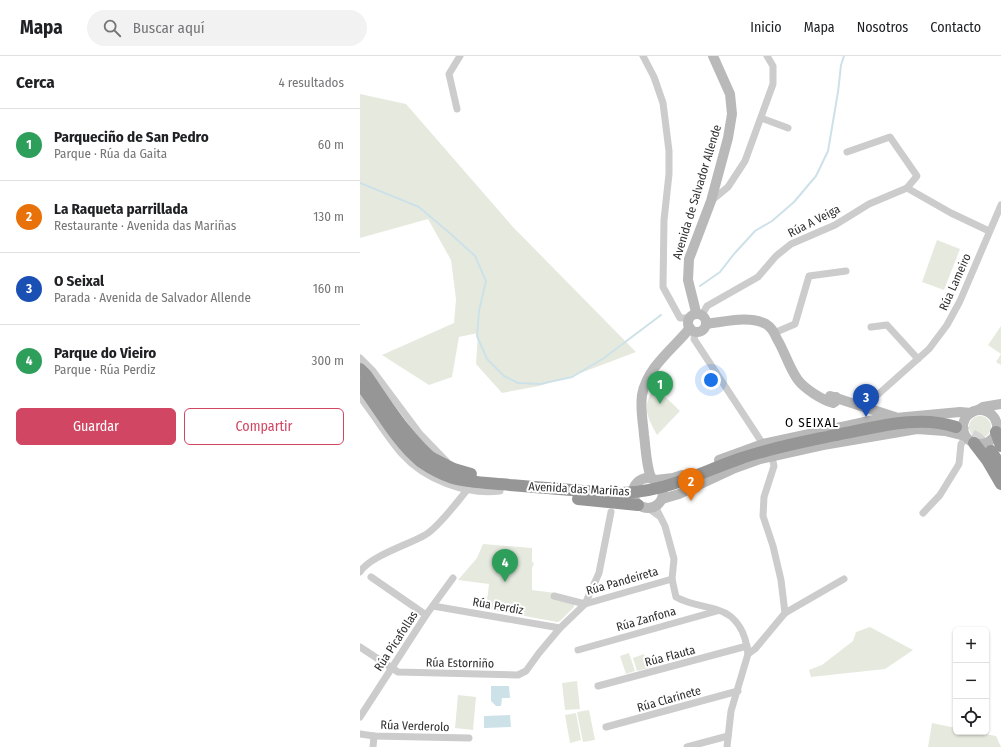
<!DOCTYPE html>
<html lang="es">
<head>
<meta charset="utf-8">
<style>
	body { margin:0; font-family:"Fira Sans Condensed",sans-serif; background:#f2f2f2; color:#202124 }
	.controls { position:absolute; right:12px; bottom:12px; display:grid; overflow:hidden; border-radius:6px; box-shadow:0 1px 3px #0004 }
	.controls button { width:36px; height:36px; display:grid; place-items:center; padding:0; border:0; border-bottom:1px solid #e0e0e0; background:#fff; color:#202124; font:20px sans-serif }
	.you { position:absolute; left:351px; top:324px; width:14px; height:14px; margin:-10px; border:3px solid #fff; border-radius:50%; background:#1a73e8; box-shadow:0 0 0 6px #1a73e833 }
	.badge { display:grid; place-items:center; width:26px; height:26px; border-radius:50%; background:#d14663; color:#fff; font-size:13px; font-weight:700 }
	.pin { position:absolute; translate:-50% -33px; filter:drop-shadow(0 1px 2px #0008) }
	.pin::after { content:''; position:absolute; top:21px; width:14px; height:12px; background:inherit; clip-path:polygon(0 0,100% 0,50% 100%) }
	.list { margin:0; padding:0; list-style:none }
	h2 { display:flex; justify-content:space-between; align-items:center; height:52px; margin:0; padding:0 16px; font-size:17px }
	h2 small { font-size:13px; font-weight:400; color:#757577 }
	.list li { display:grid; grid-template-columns:26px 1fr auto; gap:12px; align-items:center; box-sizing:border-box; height:72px; padding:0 16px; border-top:1px solid #e0e0e0 }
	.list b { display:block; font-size:15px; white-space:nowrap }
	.list p { margin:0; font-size:13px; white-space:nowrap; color:#757577 }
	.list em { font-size:13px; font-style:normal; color:#757577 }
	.actions { display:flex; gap:8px; padding:12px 16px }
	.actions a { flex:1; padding:9px 0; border:1px solid #d14663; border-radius:6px; text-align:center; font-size:14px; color:#d14663 }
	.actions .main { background:#d14663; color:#fff }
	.icon { flex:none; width:22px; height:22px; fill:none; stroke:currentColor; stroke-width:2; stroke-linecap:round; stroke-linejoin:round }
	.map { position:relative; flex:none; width:641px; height:691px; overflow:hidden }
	header { display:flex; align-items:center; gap:24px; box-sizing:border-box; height:56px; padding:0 20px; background:#fff; border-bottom:1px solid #e0e0e0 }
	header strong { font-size:19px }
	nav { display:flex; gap:22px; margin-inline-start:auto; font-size:14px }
	.search { width:280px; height:36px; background:#f2f2f2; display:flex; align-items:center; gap:10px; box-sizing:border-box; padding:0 14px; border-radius:22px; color:#757577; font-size:15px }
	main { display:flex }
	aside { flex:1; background:#fff }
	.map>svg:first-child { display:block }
	.green { fill:#e6eade }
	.water { fill:#cde1e8 }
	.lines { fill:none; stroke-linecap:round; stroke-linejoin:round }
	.stream { stroke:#cde1e8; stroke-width:2 }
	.highway-tunnel { stroke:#d5d5d5; stroke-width:12; stroke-dasharray:12 6; stroke-linecap:butt }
	.street { stroke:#ccc; stroke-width:7 }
	.secondary { stroke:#b9b9b9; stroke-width:10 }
	.highway { stroke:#969696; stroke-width:12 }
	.labels { text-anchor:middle; stroke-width:4; stroke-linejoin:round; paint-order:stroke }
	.street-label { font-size:12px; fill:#2f2f2f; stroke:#fff }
	.neighbourhood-label { font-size:13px; letter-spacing:1px; fill:#000; stroke:#fff }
</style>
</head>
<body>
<header>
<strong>Mapa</strong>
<div class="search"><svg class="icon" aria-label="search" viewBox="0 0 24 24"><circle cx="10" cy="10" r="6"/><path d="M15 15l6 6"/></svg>Buscar aquí</div>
<nav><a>Inicio</a><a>Mapa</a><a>Nosotros</a><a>Contacto</a></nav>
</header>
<main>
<aside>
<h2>Cerca<small>4 resultados</small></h2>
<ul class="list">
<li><span class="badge" style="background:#2e9e5b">1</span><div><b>Parqueciño de San Pedro</b><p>Parque · Rúa da Gaita</p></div><em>60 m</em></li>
<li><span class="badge" style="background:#e8710a">2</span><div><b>La Raqueta parrillada</b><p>Restaurante · Avenida das Mariñas</p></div><em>130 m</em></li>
<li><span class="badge" style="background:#1a4fb4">3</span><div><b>O Seixal</b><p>Parada · Avenida de Salvador Allende</p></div><em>160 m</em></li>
<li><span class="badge" style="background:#2e9e5b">4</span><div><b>Parque do Vieiro</b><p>Parque · Rúa Perdiz</p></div><em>300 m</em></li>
</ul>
<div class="actions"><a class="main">Guardar</a><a>Compartir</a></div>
</aside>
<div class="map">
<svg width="641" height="691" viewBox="0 0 641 691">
	<rect width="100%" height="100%" fill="#fff"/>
	<g class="green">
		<polygon points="0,38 46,48 153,171 276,296 218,318 179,330 142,337 116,308 118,277 99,281 92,321 69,329 22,299 94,267 96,243 91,204 68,163 0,182"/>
		<polygon points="577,184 600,193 584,234 562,226"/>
		<polygon points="641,270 641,309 636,306 641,298 628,289"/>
		<path d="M295,331l25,24 -23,24c-10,-18 -16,-29 -2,-48z"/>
		<circle cx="620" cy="371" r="11"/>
		<polygon points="123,488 172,492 172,506 174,507 172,512 172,534 195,537 195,544 211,546 214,548 214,551 200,565 197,566 126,553 129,528 98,524 117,502"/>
		<polygon points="510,571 553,594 525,613 451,621 449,614 462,609 493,585 496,576"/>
		<polygon points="269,597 275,615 266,618 260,600"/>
		<polygon points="284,598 289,612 277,615 273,602"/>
		<polygon points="217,625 220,653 205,654 202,627"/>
		<polygon points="98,639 116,641 113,674 95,672"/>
		<polygon points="229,654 235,684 223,686 217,656"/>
		<polygon points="216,657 221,684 210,687 205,659"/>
		<polygon points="572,667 596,672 596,676 615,676 636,680 641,691 568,691"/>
	</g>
	<g class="water">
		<polygon points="131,630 149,630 150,642 142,642 141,650 136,650 131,645"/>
		<polygon points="150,659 151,671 124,672 124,660"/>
	</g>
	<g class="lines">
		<g class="stream">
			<polyline points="0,127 59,151 93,180 115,200 126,225 119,255 117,280 127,303 144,320 158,327 180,328 212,321 244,302 301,259"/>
			<polyline points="340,230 360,216 374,198 395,175 412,165 434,146 456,120 468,95 478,36 481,9 484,0"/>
		</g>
		<polyline class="highway-tunnel" points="596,371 617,382 631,395"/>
		<g class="street">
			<polyline points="283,0 294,21 303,47 309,95 309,118 304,164 303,231 320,262 329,262"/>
			<polyline points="97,53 89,18 100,0"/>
			<polyline points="401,62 428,72"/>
			<polyline points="487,96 530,81 557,120 547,132"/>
			<polyline points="351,145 368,131 385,105 413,28 413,10 407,0"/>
			<polyline points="342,259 347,250 398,221 416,200 431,188 475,169 509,148 547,132 591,157 629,175"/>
			<polyline points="511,271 527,269 558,303"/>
			<polyline points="335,276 334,283 403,388"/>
			<polyline points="414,277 435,268 449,220 486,215"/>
			<polyline points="0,302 13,315 60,378 87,406"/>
			<path d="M0,341c15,19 27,40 42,57 23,26 64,41 98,37"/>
			<polyline points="510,352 514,342 569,293 587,269 600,245 641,149"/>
			<polyline points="412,401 414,410 404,441 403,460 413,490 421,524 425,557"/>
			<path d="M298,448l-1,6 8,16 9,33 -2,20 4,18c14,8 27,8 42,13 20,6 28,25 30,44l-17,57 -4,36"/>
			<polyline points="288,452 299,460"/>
			<polyline points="563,457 580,439 599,408 601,388 606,382"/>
			<path d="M0,516c10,-16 48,-27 65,-37 13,-7 32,-33 42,-45"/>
			<polyline points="11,521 66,559"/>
			<polyline points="194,540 225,548 312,523"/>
			<polyline points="73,550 200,572"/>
			<polyline points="0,591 38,616 158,619 166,615 179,597 200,572 225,548 239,517 251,456"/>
			<polyline points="218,594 357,555"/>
			<polyline points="388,598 395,593 425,557 484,523"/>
			<polyline points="238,630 387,590"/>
			<polyline points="0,661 66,559 93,522"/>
			<polyline points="246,671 378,635"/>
			<polyline points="0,678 14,680 109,682"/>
			<polyline points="13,691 14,680"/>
			<polyline points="327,691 368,680"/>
		</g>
		<g class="secondary">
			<polyline points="336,258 335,252 328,224 329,203 351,145 368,82 372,58 370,38 353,0"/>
			<circle cx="337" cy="267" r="9"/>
			<path d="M346,268c18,-2 43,-9 60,0 5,3 9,10 11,15 8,13 12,29 21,41 7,9 24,20 35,23l3,-2v-4"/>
			<polyline points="470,340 535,361"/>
			<polyline points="618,354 623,351 641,348"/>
			<circle cx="620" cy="371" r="17"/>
			<polyline points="359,404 403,388 514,364 600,356 611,357"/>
			<circle cx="288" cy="437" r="15"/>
			<path d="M291,422c-5,-14 -5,-28 -7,-43 -1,-13 -4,-26 -2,-40 5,-28 31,-46 48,-67"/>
			<polyline points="296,424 313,422 322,419"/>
			<polyline points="302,443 319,438 375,412 400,403 463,389 557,373 585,375 605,380"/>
		</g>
		<g class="highway">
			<path d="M0,313l6,6c21,30 41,63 70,87"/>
			<path d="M0,328c20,25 35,56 60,77 10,7 21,13 33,17 18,5 39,5 57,7 33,3 65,5 98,8 52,2 83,-17 131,-34 31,-11 64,-17 97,-24 38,-7 82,-21 120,-8"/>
			<polyline points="636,376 641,390"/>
			<polyline points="614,387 627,404 641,428"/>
			<polyline points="631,395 641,410"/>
			<polyline points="70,401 94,413 111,418"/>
			<polyline points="218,443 278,449"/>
		</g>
	</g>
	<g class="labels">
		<g class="street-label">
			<text transform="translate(337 136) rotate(-73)" y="4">Avenida de Salvador Allende</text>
			<text transform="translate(454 165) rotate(-27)" y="4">Rúa A Veiga</text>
			<text transform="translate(595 226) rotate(-66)" y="4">Rúa Lameiro</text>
			<text transform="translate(219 433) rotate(3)" y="4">Avenida das Mariñas</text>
			<text transform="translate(262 525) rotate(-16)" y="4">Rúa Pandeireta</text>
			<text transform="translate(138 550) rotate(10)" y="4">Rúa Perdiz</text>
			<text transform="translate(286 563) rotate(-16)" y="4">Rúa Zanfona</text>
			<text transform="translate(36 585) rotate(-57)" y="4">Rúa Picafollas</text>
			<text transform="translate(310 600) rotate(-15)" y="4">Rúa Flauta</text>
			<text transform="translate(100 607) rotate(1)" y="4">Rúa Estorniño</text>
			<text transform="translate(309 643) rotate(-16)" y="4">Rúa Clarinete</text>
			<text transform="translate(55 670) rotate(2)" y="4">Rúa Verderolo</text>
		</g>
		<g class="neighbourhood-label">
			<text x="452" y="371">O SEIXAL</text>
		</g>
	</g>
</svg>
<div class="controls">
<button>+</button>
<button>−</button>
<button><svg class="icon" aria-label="locate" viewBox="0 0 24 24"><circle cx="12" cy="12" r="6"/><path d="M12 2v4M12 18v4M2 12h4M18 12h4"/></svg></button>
</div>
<div class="you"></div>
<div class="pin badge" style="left:300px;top:348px;background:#2e9e5b">1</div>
<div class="pin badge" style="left:331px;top:445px;background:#e8710a">2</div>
<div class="pin badge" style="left:506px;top:361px;background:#1a4fb4">3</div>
<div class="pin badge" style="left:145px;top:526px;background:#2e9e5b">4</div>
</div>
</main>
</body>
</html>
